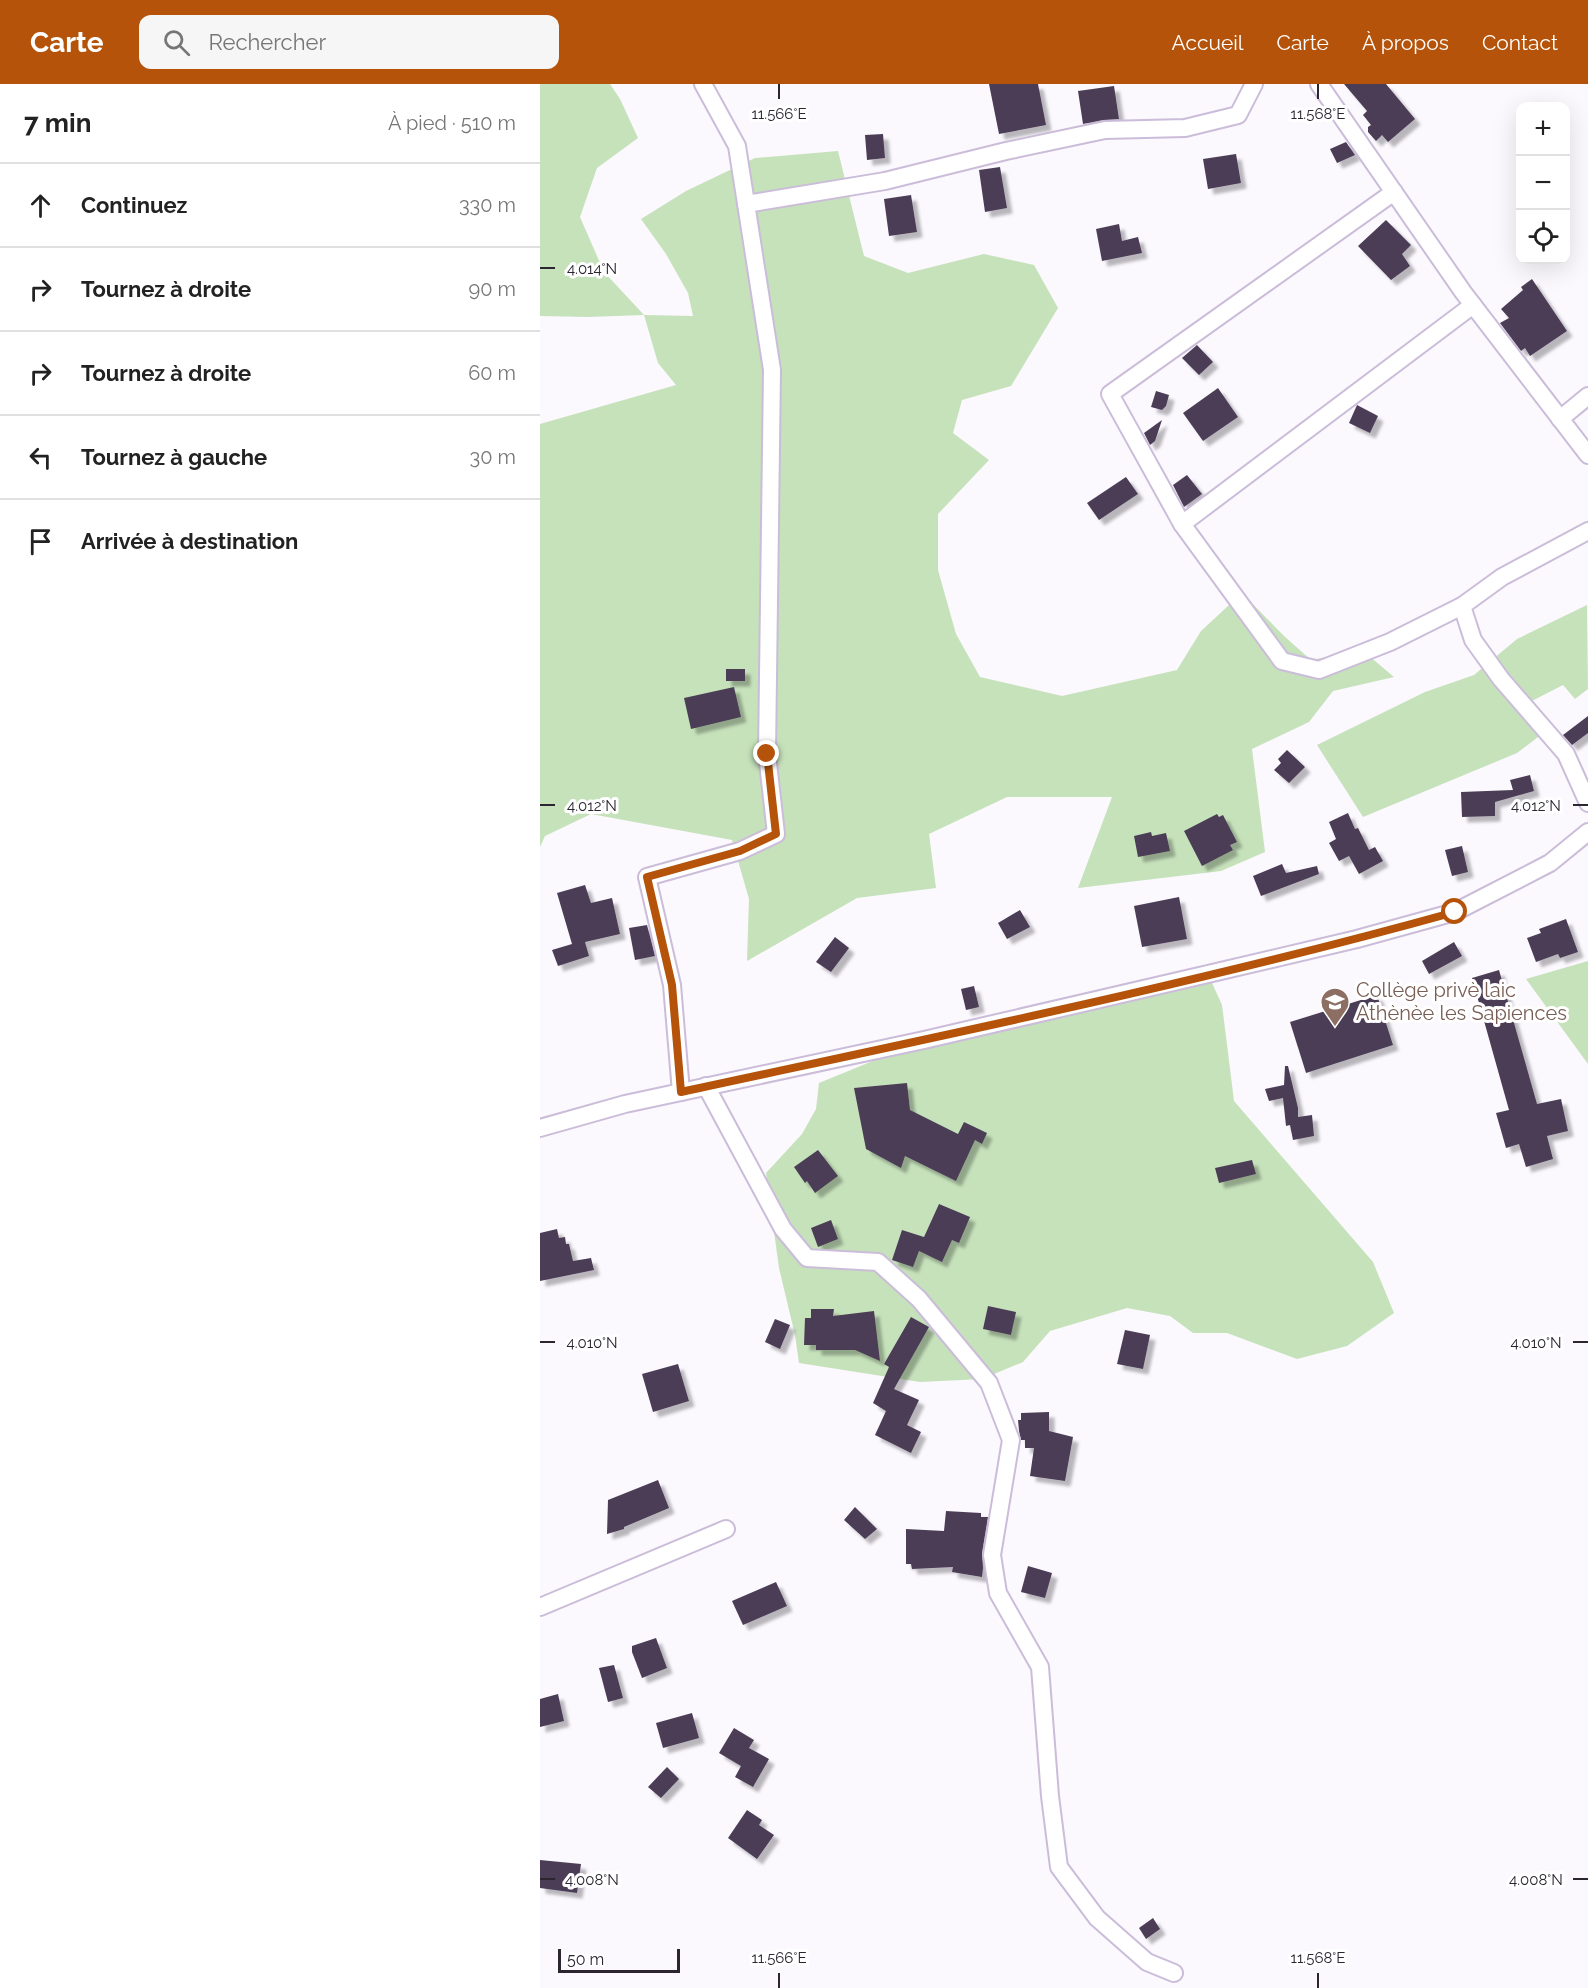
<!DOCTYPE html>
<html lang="fr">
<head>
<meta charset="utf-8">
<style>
	body { margin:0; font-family:Raleway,sans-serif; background:#f6f6f6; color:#222 }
	.controls { position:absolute; right:18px; top:18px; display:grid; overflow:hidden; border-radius:12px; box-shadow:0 6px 24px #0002 }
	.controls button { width:54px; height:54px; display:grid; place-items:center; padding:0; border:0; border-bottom:2px solid #e0e0e0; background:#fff; color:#222; font:30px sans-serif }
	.scale { position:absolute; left:18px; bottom:15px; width:122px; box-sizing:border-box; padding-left:6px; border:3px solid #2a2530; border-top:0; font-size:16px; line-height:21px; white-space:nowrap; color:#2a2530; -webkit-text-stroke:4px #fff; paint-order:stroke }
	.stop { position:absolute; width:18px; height:18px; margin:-14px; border:4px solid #b45309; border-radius:50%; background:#fff }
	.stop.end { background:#b45309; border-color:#fff; box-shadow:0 2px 6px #0008 }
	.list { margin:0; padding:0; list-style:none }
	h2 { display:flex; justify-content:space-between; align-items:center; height:78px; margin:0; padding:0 24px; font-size:26px }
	h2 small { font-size:20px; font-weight:400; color:#767676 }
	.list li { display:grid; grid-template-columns:39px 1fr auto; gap:18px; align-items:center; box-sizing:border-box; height:84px; padding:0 24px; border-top:2px solid #e0e0e0 }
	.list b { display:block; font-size:22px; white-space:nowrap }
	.list em { font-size:20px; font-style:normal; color:#767676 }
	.icon { flex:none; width:33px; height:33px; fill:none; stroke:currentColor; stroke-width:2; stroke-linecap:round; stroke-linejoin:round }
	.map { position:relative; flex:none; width:1048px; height:1904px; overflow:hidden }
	header { display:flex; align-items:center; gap:36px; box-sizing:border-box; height:84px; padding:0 30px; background:#b45309; color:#fff }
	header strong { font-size:28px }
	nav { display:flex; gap:33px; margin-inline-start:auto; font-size:21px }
	.search { width:420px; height:54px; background:#f6f6f6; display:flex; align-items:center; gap:15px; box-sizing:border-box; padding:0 21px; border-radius:12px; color:#767676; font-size:22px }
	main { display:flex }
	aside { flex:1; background:#fff }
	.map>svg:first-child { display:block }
	.green { fill:#c6e2bb }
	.building { fill:#4b3e56; filter:url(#shadow) }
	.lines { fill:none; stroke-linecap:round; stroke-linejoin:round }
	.minor-casing { stroke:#cbbdd9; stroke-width:20 }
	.minor { stroke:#fff; stroke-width:16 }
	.route { stroke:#b45309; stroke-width:8 }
	.ticks { fill:none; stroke:#2a2530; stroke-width:2 }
	.labels { text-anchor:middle; stroke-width:6; stroke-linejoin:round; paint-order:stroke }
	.education-label { font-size:20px; fill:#785e54; stroke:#fff; text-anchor:start }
	.ticks-label { font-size:15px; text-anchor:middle; fill:#2a2530; stroke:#fff; stroke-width:6; stroke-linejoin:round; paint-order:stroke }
</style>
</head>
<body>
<header>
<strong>Carte</strong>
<div class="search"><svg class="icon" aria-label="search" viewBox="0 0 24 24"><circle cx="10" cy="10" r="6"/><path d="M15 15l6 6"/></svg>Rechercher</div>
<nav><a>Accueil</a><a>Carte</a><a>À propos</a><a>Contact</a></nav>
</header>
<main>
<aside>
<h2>7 min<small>À pied · 510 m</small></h2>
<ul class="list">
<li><svg class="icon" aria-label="ahead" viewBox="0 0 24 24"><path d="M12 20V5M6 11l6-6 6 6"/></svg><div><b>Continuez</b></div><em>330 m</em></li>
<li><svg class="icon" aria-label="right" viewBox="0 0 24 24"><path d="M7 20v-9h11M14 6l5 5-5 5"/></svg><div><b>Tournez à droite</b></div><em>90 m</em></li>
<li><svg class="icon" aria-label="right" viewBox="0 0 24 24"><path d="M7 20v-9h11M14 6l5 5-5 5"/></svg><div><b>Tournez à droite</b></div><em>60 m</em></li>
<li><svg class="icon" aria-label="left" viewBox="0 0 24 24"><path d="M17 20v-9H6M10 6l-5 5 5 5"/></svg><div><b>Tournez à gauche</b></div><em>30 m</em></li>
<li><svg class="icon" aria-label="arrive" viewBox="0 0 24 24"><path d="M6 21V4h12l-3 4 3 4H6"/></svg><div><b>Arrivée à destination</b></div></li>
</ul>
</aside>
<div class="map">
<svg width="1048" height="1904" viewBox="0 0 1048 1904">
	<defs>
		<filter id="shadow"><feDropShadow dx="5.5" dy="5.5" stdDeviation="1.5" flood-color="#0004"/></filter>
	</defs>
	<rect width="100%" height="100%" fill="#fbf8fe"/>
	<g class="green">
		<polygon points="0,0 70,0 80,15 98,54 57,84 40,133 64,188 104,231 153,232 148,209 126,170 101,135 146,107 215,74 298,67 324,172 368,189 444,170 494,181 518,224 471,302 422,316 413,349 449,376 398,430 398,486 416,550 440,593 522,612 637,586 661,547 702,509 744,552 771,576 822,566 854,593 793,607 769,638 712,665 725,768 681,787 538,804 572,713 467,713 389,750 396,804 317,814 207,877 209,815 192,756 51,730 5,752 0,763 0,340 136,301 118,279 104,231 48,233 0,232"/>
		<polygon points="1047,521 1048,605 1035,615 1023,601 986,620 1002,650 977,669 823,733 777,661 885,608 934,591 977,555"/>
		<polygon points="1048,877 1048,980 986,895"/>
		<polygon points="668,890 682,921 694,1017 833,1178 854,1229 807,1262 757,1275 687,1249 653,1249 630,1232 587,1224 510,1247 483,1278 442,1295 380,1298 259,1279 255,1251 239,1184 226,1089 262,1050 276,1025 279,999 384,956"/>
	</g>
	<g class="building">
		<polygon points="449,0 498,0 506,41 459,50"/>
		<polygon points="804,0 846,0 875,35 848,58 842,51 836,57 828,48 828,43 831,41 823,31 827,27"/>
		<polygon points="574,2 579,35 563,36 543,40 538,7"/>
		<polygon points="343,50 345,74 327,76 325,51"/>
		<polygon points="806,58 815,71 797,79 790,65"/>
		<polygon points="696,70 701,99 668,105 663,75"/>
		<polygon points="460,83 467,124 445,128 439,86"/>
		<polygon points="371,111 377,148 349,152 344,115"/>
		<polygon points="846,136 871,161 862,170 870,182 851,196 818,162"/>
		<polygon points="579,140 582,157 598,153 602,169 562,177 556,145"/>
		<polygon points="992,195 1027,247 990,272 985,264 981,267 960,239 969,234 961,225 983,206 981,203"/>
		<polygon points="657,261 673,278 659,291 642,274"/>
		<polygon points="678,304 698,333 663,357 643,329"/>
		<polygon points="616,307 629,311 626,322 622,326 611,323"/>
		<polygon points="817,321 838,332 830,349 809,339"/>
		<polygon points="622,336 615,357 610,361 604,349"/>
		<polygon points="647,391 662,410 644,423 633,401"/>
		<polygon points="586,393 598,410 559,436 547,419"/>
		<rect x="186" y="585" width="19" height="12"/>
		<polygon points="194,603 201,633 151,645 144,614"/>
		<polygon points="1048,632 1048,649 1032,661 1023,651"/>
		<polygon points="747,666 765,683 749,699 734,686 741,679 738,675"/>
		<polygon points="990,691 994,707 955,718 955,732 922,733 921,708 973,706 970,696"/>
		<polygon points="808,729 815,745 818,744 829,766 835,763 843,777 819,790 809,772 799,777 789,759 796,755 789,738"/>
		<polygon points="677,730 679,733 683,731 697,758 690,761 693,766 662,782 644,747"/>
		<polygon points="611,748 612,752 626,749 630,767 598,773 594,752"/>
		<polygon points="922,762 928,788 912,792 905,766"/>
		<polygon points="742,780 746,789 777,782 779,790 721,812 713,792"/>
		<polygon points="45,801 51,819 72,814 80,850 45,858 49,872 18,882 12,866 32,860 17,809"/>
		<polygon points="639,813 647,855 602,863 594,822"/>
		<polygon points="480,826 490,843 467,855 458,839"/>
		<polygon points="1026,835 1038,868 1020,874 1018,870 996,878 987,854 1001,849 999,845"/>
		<polygon points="107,841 115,872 95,876 89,844"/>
		<polygon points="295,853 309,864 291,888 276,878"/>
		<polygon points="914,858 922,872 889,890 882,877"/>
		<polygon points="959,886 997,1020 1021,1015 1028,1047 1007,1052 1013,1075 986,1083 979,1060 966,1064 956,1029 969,1026 932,894"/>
		<polygon points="434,902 439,923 426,926 421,905"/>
		<polygon points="837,911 853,961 766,989 750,938"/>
		<polygon points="745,982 748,982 758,1024 758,1033 772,1031 774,1052 753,1056 750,1041 746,1042 743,1014 729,1017 725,1005 744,1001"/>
		<polygon points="367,999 370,1026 418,1050 424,1038 447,1049 442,1060 435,1056 416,1097 365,1072 361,1084 326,1065 314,1004"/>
		<polygon points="278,1066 298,1092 275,1109 267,1097 265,1099 254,1083"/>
		<polygon points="712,1076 716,1090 679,1099 675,1084"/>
		<polygon points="399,1120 430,1133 419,1159 412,1156 402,1178 379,1167 373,1183 352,1176 362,1146 384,1153"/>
		<polygon points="291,1136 298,1155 278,1163 271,1144"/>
		<polygon points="17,1145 19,1154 25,1153 26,1160 29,1160 33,1177 51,1174 54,1186 0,1197 0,1149"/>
		<polygon points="448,1222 476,1228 471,1251 443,1245"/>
		<polygon points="271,1225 294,1225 293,1232 334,1227 340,1277 315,1266 276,1266 276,1261 264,1261 265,1234 271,1234"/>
		<polygon points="371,1233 389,1243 354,1305 379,1316 367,1341 381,1348 371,1369 335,1351 346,1327 333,1319 349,1283 344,1280"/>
		<polygon points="235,1235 250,1241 240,1265 225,1258"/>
		<polygon points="585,1246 610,1251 603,1285 577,1280"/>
		<polygon points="138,1280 149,1317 113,1328 102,1290"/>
		<polygon points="509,1328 509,1347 533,1353 525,1397 490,1392 494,1364 485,1364 485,1356 481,1356 479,1347 478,1336 481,1336 481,1329"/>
		<polygon points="118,1396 129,1424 84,1443 84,1445 67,1450 68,1416"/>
		<polygon points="315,1423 337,1445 325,1455 304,1436"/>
		<polygon points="406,1427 441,1429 441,1433 448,1433 442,1469 443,1484 442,1493 412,1488 413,1483 372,1485 371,1480 366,1480 366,1445 404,1447"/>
		<polygon points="488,1482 512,1489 505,1514 481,1508"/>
		<polygon points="236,1498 247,1522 203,1541 192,1517"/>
		<polygon points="116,1554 127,1584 102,1594 92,1568 92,1562"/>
		<polygon points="74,1581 83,1614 68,1618 59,1584"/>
		<polygon points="18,1610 24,1637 0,1643 0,1615"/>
		<polygon points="152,1629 159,1654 123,1664 116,1639"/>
		<polygon points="194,1644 214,1656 209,1664 229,1675 213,1703 195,1693 201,1682 179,1669"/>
		<polygon points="127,1683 139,1695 121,1714 108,1703"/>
		<polygon points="207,1726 222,1736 219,1741 234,1751 217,1775 188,1754"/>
		<polygon points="0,1776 41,1780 37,1809 0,1804"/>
		<polygon points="613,1834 620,1845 606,1855 599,1844"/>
	</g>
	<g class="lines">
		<g class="minor-casing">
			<g id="minor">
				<polyline points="779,0 923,208 1048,371"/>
				<polyline points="854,108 570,310 642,440 742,577 779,586 850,558 922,522"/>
				<polyline points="206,120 345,97 466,67 565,46 645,44 698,31 714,0"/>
				<polyline points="1020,335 1048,312"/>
				<polyline points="642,440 933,221"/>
				<polyline points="1048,447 962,493 922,522 933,556 961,595 1026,670 1048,719"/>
				<polyline points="166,1002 243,1145 267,1174 338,1178 379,1215 449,1299 471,1356 452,1471 458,1509 500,1583 510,1712 519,1783 557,1834 607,1878 634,1889"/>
				<polyline points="141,1008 132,901 107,793 200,767 236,750 227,670 232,286 197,62 163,0"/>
				<polyline points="0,1044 85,1020 384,956 668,890 817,855 915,828 1010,779 1048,748"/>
				<polyline points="0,1523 186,1445"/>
			</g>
		</g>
		<use href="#minor" class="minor"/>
	</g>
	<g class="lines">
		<path class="route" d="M227,670l9,80 -36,17 -93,26 25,108 9,107c259,-56 519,-109 774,-180"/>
	</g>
	<path class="ticks" d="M239,0v15M778,0v15M0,184h15M0,721h15M1033,721h15M0,1258h15M1033,1258h15M0,1795h15M1033,1795h15M239,1889v15M778,1889v15"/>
	<defs>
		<g id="school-pin" transform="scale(1.5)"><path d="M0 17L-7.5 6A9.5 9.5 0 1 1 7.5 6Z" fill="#8d6e63" stroke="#fff"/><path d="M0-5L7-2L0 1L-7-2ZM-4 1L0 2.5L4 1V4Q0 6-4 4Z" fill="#fff"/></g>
	</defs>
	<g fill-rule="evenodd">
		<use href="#school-pin" x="795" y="918"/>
	</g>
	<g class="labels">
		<g class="education-label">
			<text x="816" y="913">Collège privè laic<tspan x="816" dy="23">Athènèe les Sapiences</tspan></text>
		</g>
	</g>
	<g class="ticks-label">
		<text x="239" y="35">11.566°E</text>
		<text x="778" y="35">11.568°E</text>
		<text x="52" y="190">4.014°N</text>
		<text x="52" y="727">4.012°N</text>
		<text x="996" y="727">4.012°N</text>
		<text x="52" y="1264">4.010°N</text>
		<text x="996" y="1264">4.010°N</text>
		<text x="52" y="1801">4.008°N</text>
		<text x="996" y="1801">4.008°N</text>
		<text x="239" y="1879">11.566°E</text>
		<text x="778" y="1879">11.568°E</text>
	</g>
</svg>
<div class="controls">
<button>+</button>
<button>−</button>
<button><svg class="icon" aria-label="locate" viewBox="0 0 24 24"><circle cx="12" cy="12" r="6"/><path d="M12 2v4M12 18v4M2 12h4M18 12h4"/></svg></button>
</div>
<div class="scale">50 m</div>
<div class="stop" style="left:915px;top:828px"></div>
<div class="stop end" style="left:227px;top:670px"></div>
</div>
</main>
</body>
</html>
